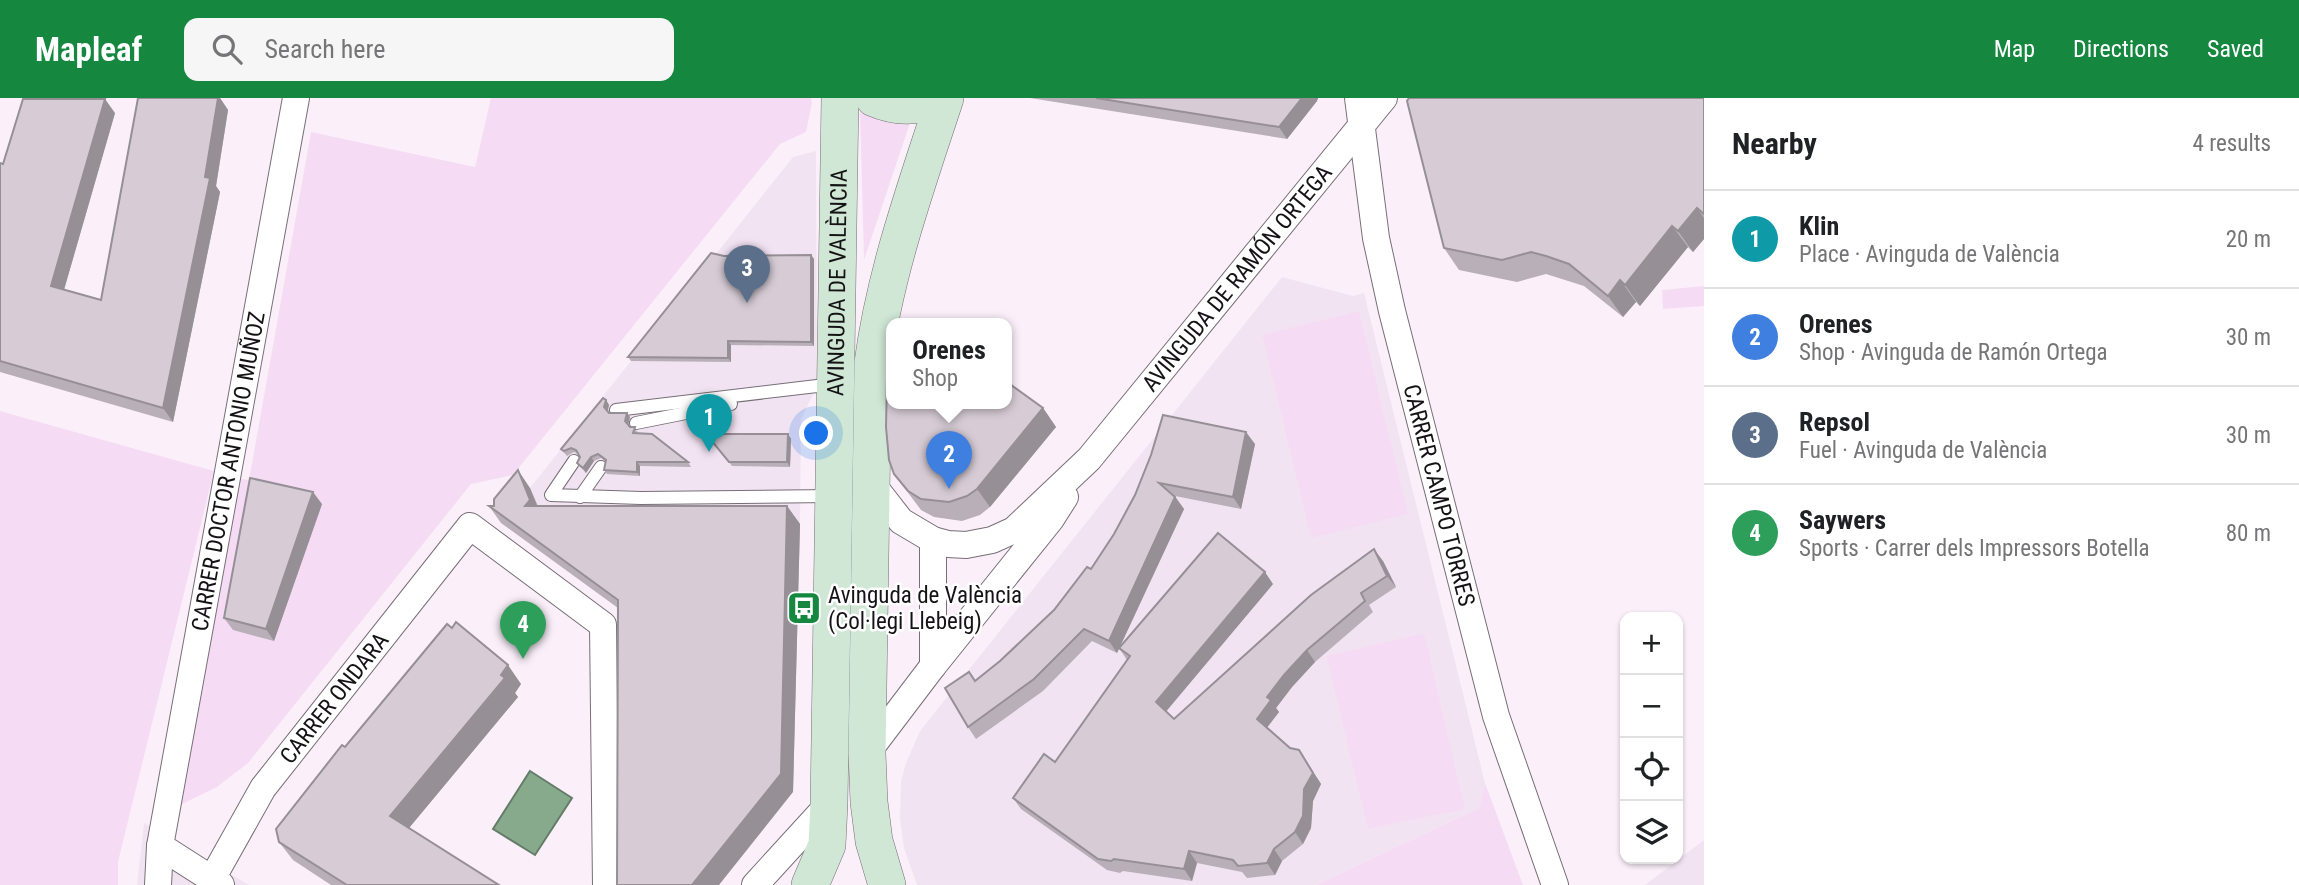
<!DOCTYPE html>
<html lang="en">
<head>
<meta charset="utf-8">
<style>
	body { margin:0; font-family:"Roboto Condensed",sans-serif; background:#f6f6f6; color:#202124 }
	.controls { position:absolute; right:21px; bottom:21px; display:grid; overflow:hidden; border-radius:14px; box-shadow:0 2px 5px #0004 }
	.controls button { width:63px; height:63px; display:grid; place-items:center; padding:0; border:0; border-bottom:2px solid #e0e0e0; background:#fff; color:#202124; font:35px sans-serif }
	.you { position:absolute; left:817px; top:336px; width:24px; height:24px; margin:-18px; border:5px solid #fff; border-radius:50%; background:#1a73e8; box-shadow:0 0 0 10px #1a73e833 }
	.badge { display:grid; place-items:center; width:46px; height:46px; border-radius:50%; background:#15873f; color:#fff; font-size:23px; font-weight:700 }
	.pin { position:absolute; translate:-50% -58px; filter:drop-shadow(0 2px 4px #0008) }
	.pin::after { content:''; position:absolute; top:37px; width:24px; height:21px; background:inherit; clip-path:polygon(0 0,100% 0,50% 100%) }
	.popup { position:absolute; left:886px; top:220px; width:126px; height:91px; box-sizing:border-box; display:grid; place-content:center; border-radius:14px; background:#fff; filter:drop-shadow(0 2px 5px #0005); font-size:23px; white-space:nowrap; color:#757577 }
	.popup b { font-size:26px; color:#202124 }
	.popup::after { content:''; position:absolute; left:50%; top:100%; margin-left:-14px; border:14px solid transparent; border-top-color:#fff }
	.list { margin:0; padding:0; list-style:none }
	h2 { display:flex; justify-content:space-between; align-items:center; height:91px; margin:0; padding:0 28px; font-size:30px }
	h2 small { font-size:23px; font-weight:400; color:#757577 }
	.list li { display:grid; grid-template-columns:46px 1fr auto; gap:21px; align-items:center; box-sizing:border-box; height:98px; padding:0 28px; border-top:2px solid #e0e0e0 }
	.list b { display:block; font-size:26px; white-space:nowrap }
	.list p { margin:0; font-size:23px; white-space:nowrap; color:#757577 }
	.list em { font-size:23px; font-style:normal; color:#757577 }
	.icon { flex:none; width:38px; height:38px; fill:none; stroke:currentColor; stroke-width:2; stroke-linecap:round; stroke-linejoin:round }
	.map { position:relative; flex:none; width:1704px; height:787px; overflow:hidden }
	header { display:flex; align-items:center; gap:42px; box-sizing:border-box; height:98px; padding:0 35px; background:#15873f; color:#fff }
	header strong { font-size:33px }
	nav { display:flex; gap:38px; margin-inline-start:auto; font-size:24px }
	.search { width:490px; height:63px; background:#f6f6f6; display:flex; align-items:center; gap:18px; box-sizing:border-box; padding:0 24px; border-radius:14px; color:#757577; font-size:26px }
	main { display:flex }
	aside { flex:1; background:#fff }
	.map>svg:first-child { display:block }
	.built { fill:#f2e3f2 }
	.green { fill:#f5dcf4 }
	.water { fill:#87aa8d; stroke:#657c69; stroke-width:2 }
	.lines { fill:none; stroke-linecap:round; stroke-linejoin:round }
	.service-casing { stroke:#786e77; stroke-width:14 }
	.minor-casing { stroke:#786e77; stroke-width:28 }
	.secondary-casing { stroke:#786e77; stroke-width:38 }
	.service { stroke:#fff; stroke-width:12 }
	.minor { stroke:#fff; stroke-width:26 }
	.secondary { stroke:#d0e7d5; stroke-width:37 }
	.wall { fill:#b9afb8 }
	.shaded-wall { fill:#968f96 }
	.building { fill:#d7ccd6; stroke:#968f96; stroke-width:2 }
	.labels { text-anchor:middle; stroke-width:5; stroke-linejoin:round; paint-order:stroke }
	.street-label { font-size:23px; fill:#151215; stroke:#fff }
	.poi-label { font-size:23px; fill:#151215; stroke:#fff; text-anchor:start }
</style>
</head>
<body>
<header>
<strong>Mapleaf</strong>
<div class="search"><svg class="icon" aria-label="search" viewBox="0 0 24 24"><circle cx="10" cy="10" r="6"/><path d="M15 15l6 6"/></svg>Search here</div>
<nav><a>Map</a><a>Directions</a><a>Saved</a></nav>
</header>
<main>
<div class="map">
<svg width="1704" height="787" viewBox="0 0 1704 787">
	<rect width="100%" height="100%" fill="#fbf0fa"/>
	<g class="built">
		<polygon points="816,53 817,288 801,321 800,426 545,426 530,390 793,59"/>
		<polygon points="1282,179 1353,198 1364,195 1485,685 1479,710 1316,787 917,787 904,750 900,721 901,683 906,665 920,633"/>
		<polygon points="144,725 244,784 249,787 137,787"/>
		<polygon points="1704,742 1704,787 1645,787"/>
	</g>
	<g class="green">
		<polygon points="491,0 811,0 812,5 806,34 780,46 513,377 471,386 248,665 217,689 176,709 236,380 249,382 311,34 475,69"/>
		<polygon points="860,11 911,22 864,162"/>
		<polygon points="1704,188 1704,208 1663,211 1662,192"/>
		<polygon points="1359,213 1408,416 1311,440 1262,237"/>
		<polygon points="0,313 214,373 118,764 118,787 0,787"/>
		<polygon points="1424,535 1465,711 1368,731 1326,558"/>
		<polygon points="1485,685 1523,787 1316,787 1479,710"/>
	</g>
	<polygon class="water" points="530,673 572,700 535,757 493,731"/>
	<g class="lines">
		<g class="service-casing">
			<g id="service">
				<polyline points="616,312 817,288 832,290"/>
				<polyline points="636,325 731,306"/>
				<polyline points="574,363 551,397 641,400 832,398"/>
				<polyline points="580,399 601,369"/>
			</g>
		</g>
		<g class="minor-casing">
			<g id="minor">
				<path id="s1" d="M1358,0l18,140 16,73 104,405 59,169"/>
				<path id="s2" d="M873,387l28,36 32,19 15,4 18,1 26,-5 22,-10 75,-71 295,-361"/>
				<polyline points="933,442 933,568"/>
				<polyline points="867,655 933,568 1051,421 1065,399"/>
				<polyline points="160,748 221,787"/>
				<path id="s3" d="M212,781l51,-91 207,-262 133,99 3,260"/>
				<path id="s4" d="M158,787l2,-39 136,-748"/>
				<polyline points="755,787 829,706"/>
			</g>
		</g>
		<g class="secondary-casing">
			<g id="secondary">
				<path d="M874,0c21,9 42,10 63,0"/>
				<path id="s5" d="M810,787l17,-40 2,-41 11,-706"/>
				<path d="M887,787l-13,-44 -5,-39 -2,-49 6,-390c12,-91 44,-179 72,-265"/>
			</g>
		</g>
		<use href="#service" class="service"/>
		<use href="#minor" class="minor"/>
		<use href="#secondary" class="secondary"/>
	</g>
	<g class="wall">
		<polygon points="138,0 220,0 228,12 216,88 220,94 173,324 0,274 0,65 3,66 115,15 64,192 101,202"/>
		<polygon points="1030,0 1318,0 1317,3 1287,41"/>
		<polygon points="1704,0 1704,141 1693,154 1688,149 1640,208 1636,204 1623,219 1584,188 1546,176 1517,184 1459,172 1444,150"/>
		<polygon points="811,157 814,161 814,248 731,247 731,264 631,263 628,259 724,158"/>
		<polygon points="606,302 609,307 608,313 609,315 630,319 628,327 638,334 637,336 688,364 691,369 640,368 640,378 607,376 604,372 606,364 601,360 594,363 586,375 577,365 580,359 578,356 574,354 567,358 561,351"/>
		<polygon points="1043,310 1056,329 990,409 980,417 962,423 934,419 921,412 894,376"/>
		<polygon points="788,336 791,341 790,369 732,368 709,340"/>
		<polygon points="1255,346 1241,411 1175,398 1184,411 1117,555 1092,543 1043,593 976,641 968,629 975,583 1000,563 1054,512 1091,471 1114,436 1135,397 1151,357"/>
		<polygon points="530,390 538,408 787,408 800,426 793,694 618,510 501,425 489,408 494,408"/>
		<polygon points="322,406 274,543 233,532 224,520"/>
		<polygon points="1383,463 1396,489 1369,507 1373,514 1315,564 1292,589 1276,610 1279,614 1267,630 1307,664 1321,686 1313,703 1311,730 1303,746 1282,763 1275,777 1247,780 1242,774 1197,765 1192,783 1123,773 1120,775 1107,772 1021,711 1013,700 1055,664 1127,562 1119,550 1273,486 1166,613 1174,621"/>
		<polygon points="452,530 521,586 515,595 518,599 409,730 499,787 331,787 293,762 279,744 345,649"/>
	</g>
	<g class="shaded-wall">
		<polygon points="218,0 220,0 228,12 216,88 220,94 173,324 163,310"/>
		<polygon points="1302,0 1318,0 1317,3 1287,41 1279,29"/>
		<polygon points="105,1 115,15 61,202 51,188"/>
		<polygon points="1697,110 1704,120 1704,141 1693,154 1678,133"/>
		<polygon points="1672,128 1688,149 1640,208 1625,187"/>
		<polygon points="811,157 814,161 814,248 811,244"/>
		<polygon points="1620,182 1636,204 1623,219 1608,198"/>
		<polygon points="728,243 731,247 731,264 728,260"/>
		<polygon points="606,302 609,307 607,314 604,309"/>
		<polygon points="1043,310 1056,329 990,409 977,391"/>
		<polygon points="627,315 630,319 628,327 625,323"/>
		<polygon points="1246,334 1255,346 1241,411 1233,399"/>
		<polygon points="788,336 791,341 790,369 787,364"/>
		<polygon points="591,359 594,363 586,375 583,370"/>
		<polygon points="637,364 640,368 640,378 637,374"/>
		<polygon points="518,372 530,390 542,420 525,408"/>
		<polygon points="313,394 322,406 274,543 266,531"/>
		<polygon points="1175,399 1184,411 1117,555 1109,543"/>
		<polygon points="787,408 800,426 793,694 719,787 692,787"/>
		<polygon points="1374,451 1383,463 1396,489 1387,478"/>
		<polygon points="1265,474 1273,486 1164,616 1156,604"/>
		<polygon points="1307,552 1315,564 1292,589 1276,610 1279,614 1265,632 1257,621 1267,599 1284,577"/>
		<polygon points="508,567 521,586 515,595 518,599 404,736 390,718"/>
		<polygon points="1299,652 1321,686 1313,703 1311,730 1303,746 1295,734"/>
		<polygon points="1274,751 1282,763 1275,777 1267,765"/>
		<polygon points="1189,753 1197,765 1192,783 1184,771"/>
	</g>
	<g class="building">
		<polygon points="138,0 218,0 205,79 210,80 163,310 0,263 0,65 3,66 23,1 105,1 51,188 101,202"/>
		<polygon points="1096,0 1302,0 1279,29"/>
		<polygon points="1409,0 1704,0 1704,116 1697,110 1678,133 1672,128 1625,187 1620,182 1608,198 1569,166 1546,158 1531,154 1502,162 1444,150 1407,3"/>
		<polygon points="711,155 724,158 811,157 811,244 728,243 728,260 628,259"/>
		<polygon points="891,254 891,305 1007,305 1007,284 1043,310 977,391 967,398 949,404 921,401 908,393 894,376 889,362 886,329 887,280"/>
		<polygon points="603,300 606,302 604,309 609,315 627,315 625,323 630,329 635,329 633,335 652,336 688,364 637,364 637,374 604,372 606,362 598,356 591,359 583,370 577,365 580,359 576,352 571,350 564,353 561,351"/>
		<polygon points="1163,317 1246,334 1233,399 1159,385 1175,399 1109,543 1084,531 1034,581 968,629 945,590 969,574 975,583 1000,563 1054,512 1087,469 1091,471 1114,436 1135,397 1151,357"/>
		<polygon points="706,336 788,336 787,364 729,364"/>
		<polygon points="518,372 530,402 525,408 787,408 781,676 692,787 617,787 618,502 489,408 494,408 494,401"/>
		<polygon points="250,380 313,394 266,531 224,520"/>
		<polygon points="1218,435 1265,474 1156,604 1174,621 1311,497 1374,451 1387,478 1361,495 1365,503 1307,552 1284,577 1267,599 1271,602 1257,621 1290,650 1299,652 1313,675 1304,691 1303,718 1295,734 1274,751 1267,765 1238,768 1233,762 1189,753 1184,771 1114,761 1111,763 1098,761 1013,700 1044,656 1055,664 1130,558 1119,550"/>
		<polygon points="456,524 508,567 501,577 505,580 390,718 499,787 347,787 279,744 276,731 342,647 345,649 447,526 452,530"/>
	</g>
	<defs>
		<g id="bus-square" transform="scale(1.75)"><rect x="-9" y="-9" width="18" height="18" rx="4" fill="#15873f" stroke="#fff"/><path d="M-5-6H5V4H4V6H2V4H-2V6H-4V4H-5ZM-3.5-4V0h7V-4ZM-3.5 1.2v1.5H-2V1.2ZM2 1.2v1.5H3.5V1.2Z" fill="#fff"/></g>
	</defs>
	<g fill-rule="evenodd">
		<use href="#bus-square" x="804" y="510"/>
	</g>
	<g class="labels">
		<g class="street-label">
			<text dy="8" stroke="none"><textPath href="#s2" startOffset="504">AVINGUDA DE RAMÓN ORTEGA</textPath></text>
			<text dy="8" stroke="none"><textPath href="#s5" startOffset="606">AVINGUDA DE VALÈNCIA</textPath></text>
			<text dy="8" stroke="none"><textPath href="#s4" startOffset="420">CARRER DOCTOR ANTONIO MUÑOZ</textPath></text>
			<text dy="8" stroke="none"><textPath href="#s1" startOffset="406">CARRER CAMPO TORRES</textPath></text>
			<text dy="8" stroke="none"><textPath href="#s3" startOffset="219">CARRER ONDARA</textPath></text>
		</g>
		<g class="poi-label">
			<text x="828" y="505">Avinguda de València<tspan x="828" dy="26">(Col·legi Llebeig)</tspan></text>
		</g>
	</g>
</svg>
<div class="controls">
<button>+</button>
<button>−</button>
<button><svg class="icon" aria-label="locate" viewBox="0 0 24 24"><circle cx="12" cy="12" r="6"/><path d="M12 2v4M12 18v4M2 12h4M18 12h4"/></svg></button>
<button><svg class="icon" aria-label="layers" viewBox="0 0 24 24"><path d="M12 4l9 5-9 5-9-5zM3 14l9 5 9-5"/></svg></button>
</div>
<div class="you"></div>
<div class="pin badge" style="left:709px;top:354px;background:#0f9aa8">1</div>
<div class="pin badge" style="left:949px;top:391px;background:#3f7fe0">2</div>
<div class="popup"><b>Orenes</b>Shop</div>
<div class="pin badge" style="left:747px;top:205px;background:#5c6f8a">3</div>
<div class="pin badge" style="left:523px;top:561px;background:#2e9e5b">4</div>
</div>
<aside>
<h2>Nearby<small>4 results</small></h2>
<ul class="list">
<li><span class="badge" style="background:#0f9aa8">1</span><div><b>Klin</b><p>Place · Avinguda de València</p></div><em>20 m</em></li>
<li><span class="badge" style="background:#3f7fe0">2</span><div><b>Orenes</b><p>Shop · Avinguda de Ramón Ortega</p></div><em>30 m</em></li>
<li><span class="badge" style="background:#5c6f8a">3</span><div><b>Repsol</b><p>Fuel · Avinguda de València</p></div><em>30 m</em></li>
<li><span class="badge" style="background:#2e9e5b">4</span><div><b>Saywers</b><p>Sports · Carrer dels Impressors Botella</p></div><em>80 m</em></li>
</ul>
</aside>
</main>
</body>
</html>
